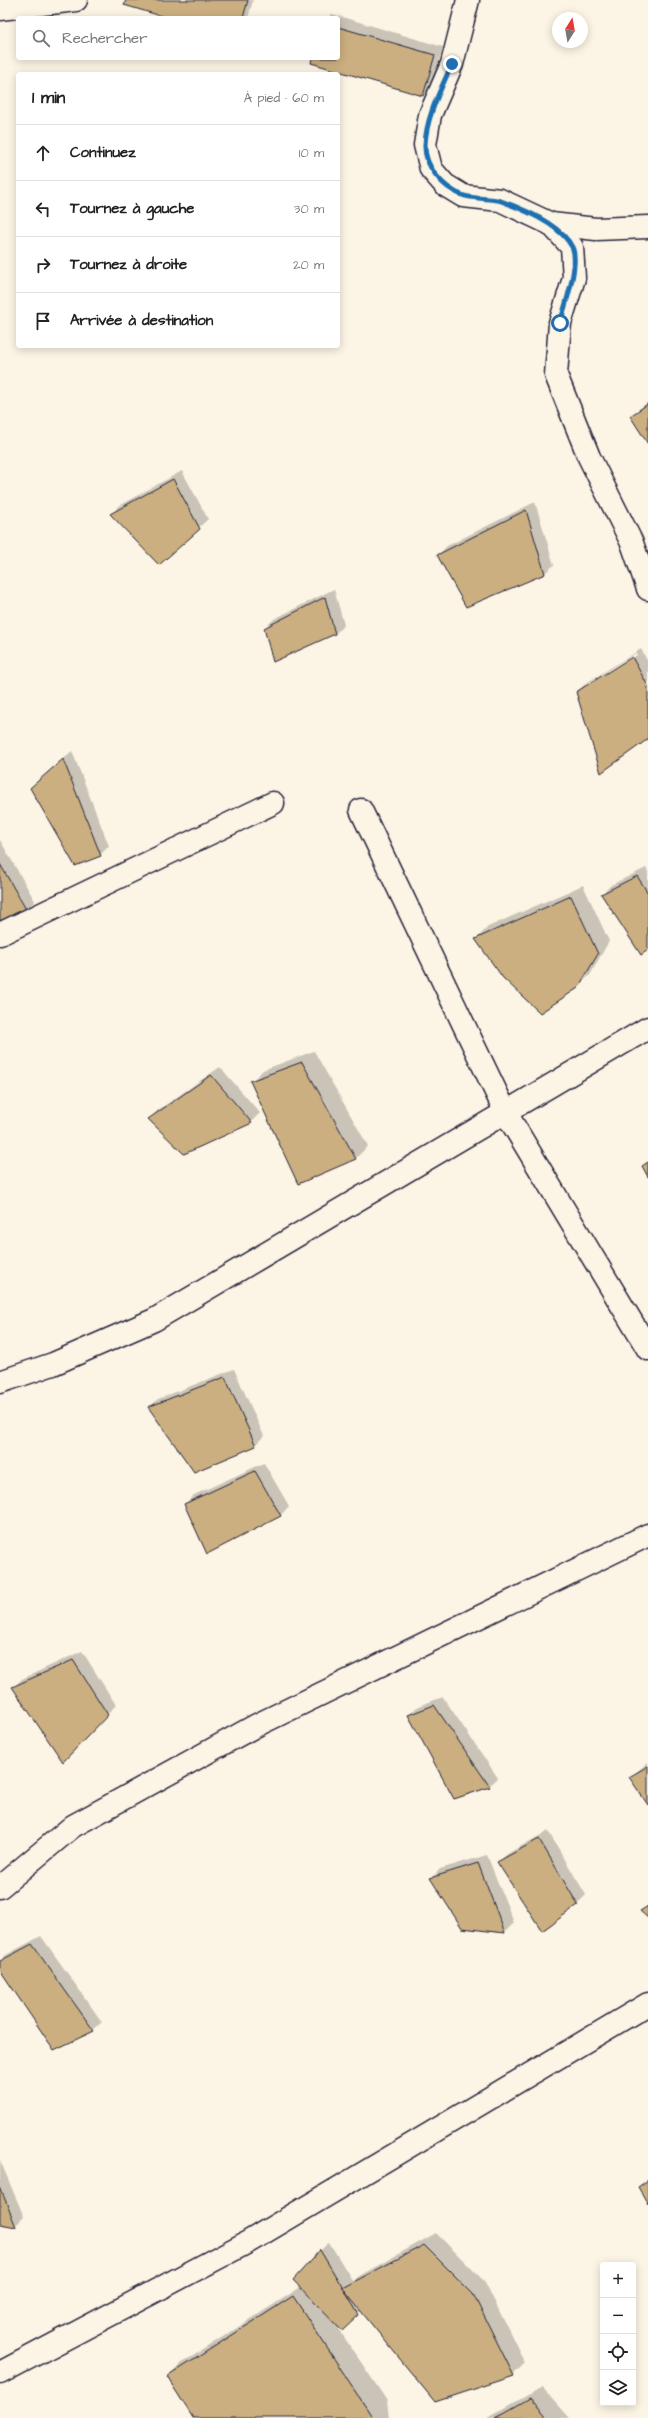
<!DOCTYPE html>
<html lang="fr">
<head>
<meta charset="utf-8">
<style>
	body { margin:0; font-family:"Architects Daughter",sans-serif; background:#f2f2f2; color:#222 }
	.controls { position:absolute; right:12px; bottom:12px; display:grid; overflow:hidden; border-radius:4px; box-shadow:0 2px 10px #0003 }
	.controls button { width:36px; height:36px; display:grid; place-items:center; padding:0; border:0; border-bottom:1px solid #e0e0e0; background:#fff; color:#222; font:20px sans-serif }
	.compass { position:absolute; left:552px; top:12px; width:36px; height:36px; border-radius:50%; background:#fff; box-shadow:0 2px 10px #0003; rotate:11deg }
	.stop { position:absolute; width:12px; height:12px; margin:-9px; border:3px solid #1f6fb2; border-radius:50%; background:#fff }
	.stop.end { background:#1f6fb2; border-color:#fff; box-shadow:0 1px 4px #0008 }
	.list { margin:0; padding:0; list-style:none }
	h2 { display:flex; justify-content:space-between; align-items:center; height:52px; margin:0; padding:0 16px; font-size:17px }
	h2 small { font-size:13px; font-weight:400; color:#767676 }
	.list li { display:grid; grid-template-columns:26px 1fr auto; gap:12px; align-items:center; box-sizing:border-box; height:56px; padding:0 16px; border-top:1px solid #e0e0e0 }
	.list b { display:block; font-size:15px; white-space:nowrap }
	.list em { font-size:13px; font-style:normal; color:#767676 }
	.icon { flex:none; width:22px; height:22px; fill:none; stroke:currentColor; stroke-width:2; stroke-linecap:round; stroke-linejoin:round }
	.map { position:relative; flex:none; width:648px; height:2418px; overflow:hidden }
	.search { position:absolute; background:#fff; box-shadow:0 2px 10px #0003; left:16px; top:16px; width:324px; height:44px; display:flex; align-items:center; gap:10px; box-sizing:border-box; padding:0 14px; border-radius:4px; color:#767676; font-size:15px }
	.panel { position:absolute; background:#fff; box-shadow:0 2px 10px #0003; left:16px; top:72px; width:324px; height:276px; border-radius:4px }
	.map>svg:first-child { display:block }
	.shadow { fill:#0003; fill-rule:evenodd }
	.building { fill:#cbaf80; stroke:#22223b }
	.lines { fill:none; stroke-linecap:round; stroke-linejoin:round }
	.minor-casing { stroke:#22223b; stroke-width:25 }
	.minor { stroke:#fcf5e5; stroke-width:22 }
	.route { stroke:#1f6fb2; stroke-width:5 }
</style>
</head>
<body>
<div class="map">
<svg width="648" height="2418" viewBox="0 0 648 2418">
	<rect width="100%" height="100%" fill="#fcf5e5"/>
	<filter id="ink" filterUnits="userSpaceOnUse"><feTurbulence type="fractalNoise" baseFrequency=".025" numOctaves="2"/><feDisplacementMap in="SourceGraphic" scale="8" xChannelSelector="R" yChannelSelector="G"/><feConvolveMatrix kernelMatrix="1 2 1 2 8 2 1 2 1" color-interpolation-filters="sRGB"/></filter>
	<g filter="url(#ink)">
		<g class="shadow">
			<polygon points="127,0 253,0 248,18 172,18"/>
			<polygon points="332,14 443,47 432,86 423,95 313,58 338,58 338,18 328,18"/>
			<polygon points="648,402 648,442 631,416"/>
			<polygon points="182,471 208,519 159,564 112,514 120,505"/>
			<polygon points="535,502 554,565 545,573 467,606 438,555 447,546"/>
			<polygon points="334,589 344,625 335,634 265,628 274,619"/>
			<path d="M641,649l7,13v76l-71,-46 9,-9zM636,653l1,2 -52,32v-2z"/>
			<polygon points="72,751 109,846 100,855 40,779"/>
			<polygon points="0,840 35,901 26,910 0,920"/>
			<polygon points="646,868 648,872 648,949 602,894 611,885"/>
			<polygon points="583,885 609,941 590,975 577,987 476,939 488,927"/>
			<polygon points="314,1051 368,1146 356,1158 299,1183 251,1082 263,1070"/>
			<polygon points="220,1067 260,1113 251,1122 185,1152 150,1119 158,1110"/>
			<polygon points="234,1369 264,1436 255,1445 149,1408 158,1399"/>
			<polygon points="264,1463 289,1506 281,1515 207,1552 185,1504 194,1495"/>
			<polygon points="82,1651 116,1705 72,1752 14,1687 22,1679"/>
			<polygon points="443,1697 498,1778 489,1786 409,1715 418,1706"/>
			<polygon points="648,1762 648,1803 631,1777"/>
			<polygon points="548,1831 586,1895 577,1904 499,1862 507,1854"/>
			<polygon points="487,1855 514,1923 505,1932 463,1927 432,1878 440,1869"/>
			<polygon points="41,1936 102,2022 93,2030 0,1968 0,1961 6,1955"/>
			<polygon points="0,2160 24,2217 15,2226 0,2223"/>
			<polygon points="436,2233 485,2282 525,2363 513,2375 362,2310 342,2330 338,2328 387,2401 389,2418 194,2418 168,2377 182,2363 301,2287 320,2251 329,2242 352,2280"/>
			<polygon points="542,2387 570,2418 487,2418"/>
		</g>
		<g class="building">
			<polygon points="126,0 248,0 243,18 168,18 124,5"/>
			<polygon points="338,27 435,55 423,96 311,63 312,58 338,58"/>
			<polygon points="648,404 648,444 630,416"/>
			<polygon points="173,479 200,529 159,565 110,514"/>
			<polygon points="526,510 545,574 466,607 437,555"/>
			<polygon points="325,597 335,634 273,662 264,628"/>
			<polygon points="632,657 648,686 648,739 601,773 576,692"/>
			<polygon points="63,759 101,856 75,866 30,788"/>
			<polygon points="0,864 27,911 0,921"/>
			<polygon points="637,876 648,893 648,950 641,955 601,894"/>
			<polygon points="571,896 598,954 578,988 540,1013 503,978 475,939"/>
			<polygon points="302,1062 356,1159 298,1184 250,1081"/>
			<polygon points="211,1075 252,1123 184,1154 148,1119"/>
			<polygon points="648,1162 648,1177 642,1166"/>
			<polygon points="225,1377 256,1446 194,1472 148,1407"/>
			<polygon points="255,1471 281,1516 207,1554 184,1504"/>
			<polygon points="73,1660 108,1715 63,1762 12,1687"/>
			<polygon points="434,1705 490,1787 454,1799 408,1715"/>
			<polygon points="648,1766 648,1805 629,1777"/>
			<polygon points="539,1839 578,1905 542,1931 497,1862"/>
			<polygon points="478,1863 505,1933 462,1928 430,1878"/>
			<polygon points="648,1906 648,1918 640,1911"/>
			<polygon points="32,1944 94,2031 54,2050 0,1970 0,1961"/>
			<polygon points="648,2180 648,2204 638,2187"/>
			<polygon points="0,2187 16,2227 0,2224"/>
			<polygon points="424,2245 473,2294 514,2376 435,2402 342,2288"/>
			<polygon points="320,2250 359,2315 342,2331 293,2280"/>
			<polygon points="293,2296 373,2418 193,2418 167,2377"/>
			<polygon points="530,2398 547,2418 495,2418"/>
		</g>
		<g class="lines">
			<g class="minor-casing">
				<g id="minor">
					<polyline points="468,0 452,64 430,115 425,145 431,169 445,185 463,196 500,200 551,224 572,247 574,278 560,323 556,375 589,457 632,543 648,589"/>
					<polyline points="0,9 76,0"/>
					<polyline points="551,224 596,229 648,227"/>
					<polyline points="361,810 506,1113 648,1349"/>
					<polyline points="0,934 273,803"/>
					<polyline points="0,1382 53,1364 154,1320 648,1028"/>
					<polyline points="0,1887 73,1826 257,1725 648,1535"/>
					<polyline points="0,2373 248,2242 648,2004"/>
				</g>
			</g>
			<use href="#minor" class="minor"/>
		</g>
	</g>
	<g class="lines" filter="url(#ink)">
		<path class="route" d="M452,64c-11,25 -26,53 -27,81 -1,21 18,43 37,50 12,5 27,2 39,6 22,8 60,24 71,46 8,16 -7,59 -12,76"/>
	</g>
</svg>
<div class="controls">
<button>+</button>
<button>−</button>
<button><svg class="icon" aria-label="locate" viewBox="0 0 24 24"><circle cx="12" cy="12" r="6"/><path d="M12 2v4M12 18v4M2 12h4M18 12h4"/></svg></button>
<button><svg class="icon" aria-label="layers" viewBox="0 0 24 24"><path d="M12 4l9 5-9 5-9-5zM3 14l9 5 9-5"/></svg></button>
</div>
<svg class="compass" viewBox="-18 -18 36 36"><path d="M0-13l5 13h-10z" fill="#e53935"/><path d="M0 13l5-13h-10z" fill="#767676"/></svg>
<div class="stop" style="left:560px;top:323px"></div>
<div class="stop end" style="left:452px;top:64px"></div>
<div class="search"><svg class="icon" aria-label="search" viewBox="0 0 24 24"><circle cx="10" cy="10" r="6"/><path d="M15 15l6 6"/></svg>Rechercher</div>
<section class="panel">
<h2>1 min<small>À pied · 60 m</small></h2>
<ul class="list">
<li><svg class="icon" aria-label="ahead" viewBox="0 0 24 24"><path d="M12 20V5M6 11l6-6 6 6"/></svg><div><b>Continuez</b></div><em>10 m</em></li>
<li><svg class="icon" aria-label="left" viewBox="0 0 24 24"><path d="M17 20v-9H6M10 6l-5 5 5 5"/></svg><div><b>Tournez à gauche</b></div><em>30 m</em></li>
<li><svg class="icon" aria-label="right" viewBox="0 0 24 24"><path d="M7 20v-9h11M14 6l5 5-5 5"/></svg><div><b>Tournez à droite</b></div><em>20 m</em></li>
<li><svg class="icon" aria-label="arrive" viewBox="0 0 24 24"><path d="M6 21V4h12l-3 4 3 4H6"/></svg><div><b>Arrivée à destination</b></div></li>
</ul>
</section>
</div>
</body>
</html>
